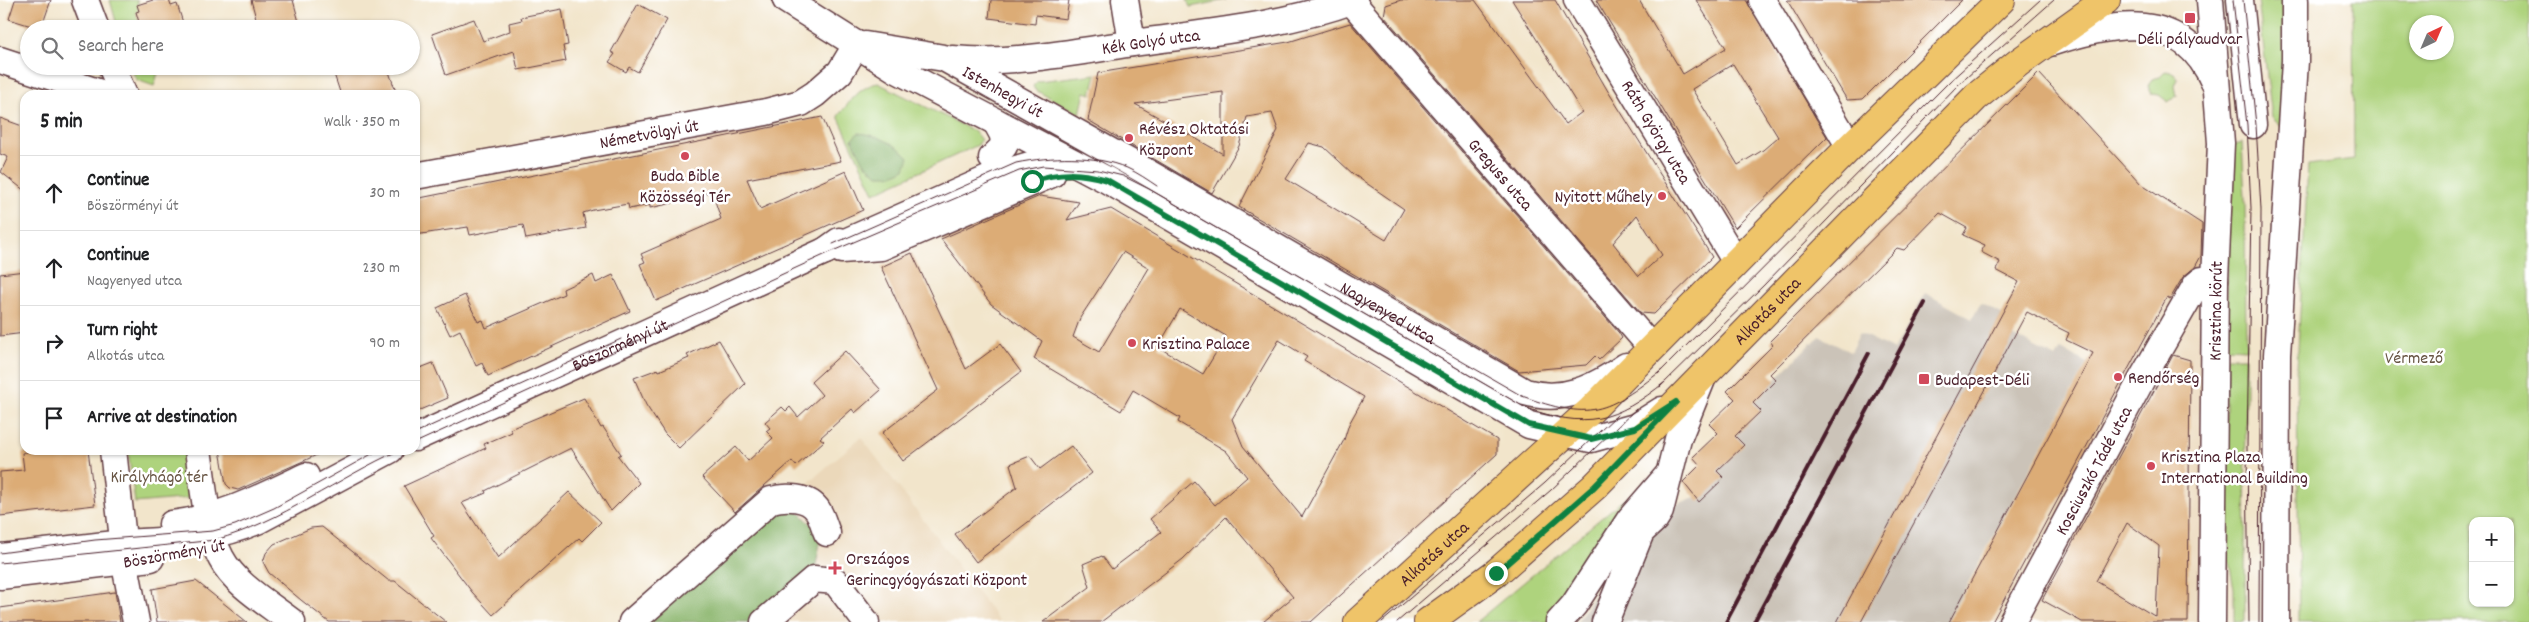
<!DOCTYPE html>
<html lang="en">
<head>
<meta charset="utf-8">
<style>
	body { margin:0; font-family:Dekko,sans-serif; background:#f2f2f2; color:#202124 }
	.controls { position:absolute; right:15px; bottom:15px; display:grid; overflow:hidden; border-radius:10px; box-shadow:0 1px 4px #0004 }
	.controls button { width:45px; height:45px; display:grid; place-items:center; padding:0; border:0; border-bottom:1px solid #e0e0e0; background:#fff; color:#202124; font:25px sans-serif }
	.compass { position:absolute; left:2409px; top:15px; width:45px; height:45px; border-radius:50%; background:#fff; box-shadow:0 1px 4px #0004; rotate:44deg }
	.stop { position:absolute; width:15px; height:15px; margin:-11px; border:4px solid #0b8043; border-radius:50%; background:#fff }
	.stop.end { background:#0b8043; border-color:#fff; box-shadow:0 1px 5px #0008 }
	.list { margin:0; padding:0; list-style:none }
	h2 { display:flex; justify-content:space-between; align-items:center; height:65px; margin:0; padding:0 20px; font-size:21px }
	h2 small { font-size:16px; font-weight:400; color:#757577 }
	.list li { display:grid; grid-template-columns:32px 1fr auto; gap:15px; align-items:center; box-sizing:border-box; height:75px; padding:0 20px; border-top:1px solid #e0e0e0 }
	.list b { display:block; font-size:19px; white-space:nowrap }
	.list p { margin:0; font-size:16px; white-space:nowrap; color:#757577 }
	.list em { font-size:16px; font-style:normal; color:#757577 }
	.icon { flex:none; width:28px; height:28px; fill:none; stroke:currentColor; stroke-width:2; stroke-linecap:round; stroke-linejoin:round }
	.map { position:relative; flex:none; width:2529px; height:622px; overflow:hidden }
	.search { position:absolute; background:#fff; box-shadow:0 1px 4px #0004; left:20px; top:20px; width:400px; height:55px; display:flex; align-items:center; gap:12px; box-sizing:border-box; padding:0 18px; border-radius:28px; color:#757577; font-size:19px }
	.panel { position:absolute; background:#fff; box-shadow:0 1px 4px #0004; left:20px; top:90px; width:400px; height:365px; border-radius:15px }
	.map>svg:first-child { display:block }
	.built { fill:#ebd8ba }
	.industrial { fill:#cbc3b8 }
	.green { fill:#aed37d; stroke:#7c7954; fill-rule:evenodd }
	.forest { fill:#8ab56c; stroke:#6a6a4c }
	.building { fill:#dcac76; fill-rule:evenodd }
	.lines { fill:none; stroke-linecap:round; stroke-linejoin:round }
	.minor-casing { stroke:#633d43; stroke-width:29 }
	.major-casing { stroke:#633d43; stroke-width:30 }
	.minor { stroke:#fff; stroke-width:26 }
	.major { stroke:#efc469; stroke-width:28 }
	.tram { stroke:#4a1f2b; stroke-width:1 }
	.rail { stroke:#4a1f2b; stroke-width:4 }
	.route { stroke:#0b8043; stroke-width:6 }
	.poi-dot { fill:#d1495b; stroke:#fff; stroke-width:2 }
	.labels { text-anchor:middle; stroke-width:5; stroke-linejoin:round; paint-order:stroke }
	.poi-label { font-size:18px; fill:#4a1f2b; stroke:#fff; text-anchor:start }
	.street-label { font-size:18px; fill:#4a1f2b; stroke:#fff }
	.park-label { font-size:18px; fill:#685544; stroke:#fff }
</style>
</head>
<body>
<div class="map">
<svg width="2529" height="622" viewBox="0 0 2529 622">
	<rect width="100%" height="100%" fill="#fff"/>
	<filter id="ink" filterUnits="userSpaceOnUse"><feTurbulence type="fractalNoise" baseFrequency=".02" numOctaves="2"/><feDisplacementMap in="SourceGraphic" scale="10" xChannelSelector="R" yChannelSelector="G"/><feConvolveMatrix kernelMatrix="1 2 1 2 8 2 1 2 1" color-interpolation-filters="sRGB"/></filter>
	<filter id="wash" filterUnits="userSpaceOnUse"><feTurbulence type="fractalNoise" baseFrequency=".0096" numOctaves="4" result="noise"/><feDisplacementMap in="SourceGraphic" scale="20" xChannelSelector="R" yChannelSelector="G"/><feGaussianBlur stdDeviation="1.12" result="paint"/><feColorMatrix in="noise" values="0 0 0 0 0 0 0 0 0 0 0 0 0 0 0 0 0 1.4 0 .05"/><feComposite in="paint" operator="in"/></filter>
	<g filter="url(#wash)">
		<rect width="100%" height="100%" fill="#f2e5cb"/>
		<g class="built">
			<polygon points="2224,212 2223,622 1947,622 2164,219"/>
			<polygon points="861,437 1000,622 648,622"/>
		</g>
		<polygon class="industrial" points="1925,293 1972,319 1981,303 2020,324 2014,336 2056,358 2061,349 2087,363 1947,622 1577,622 1642,518 1695,497 1699,502 1724,478 1717,471 1744,445 1735,436 1760,412 1753,403 1811,343 1813,344 1819,336 1850,352 1860,333 1894,350"/>
		<g class="green">
			<polygon points="110,0 137,0 139,11 136,12 140,25 137,26 138,29 118,29"/>
			<polygon points="1187,0 1226,0 1190,7"/>
			<polygon points="2258,0 2283,0 2284,129 2272,118"/>
			<path d="M2353,0h176v622h-230l-2,-254 11,-203 46,-6zM2416,22h30v30h-30zM2473,521h37v82h-37z"/>
			<polygon points="129,66 160,66 154,86 137,80"/>
			<polygon points="2166,71 2174,73 2178,79 2175,86 2177,96 2168,102 2159,95 2152,94 2148,86 2152,79 2160,77"/>
			<polygon points="1096,74 1091,94 1085,92 1080,114 1035,90 1033,86 1038,81"/>
			<path d="M878,83l96,48 7,9 -3,5 -104,48 -36,-77c12,-14 22,-30 40,-33z"/>
			<polygon points="2242,142 2245,198 2246,349 2226,348 2230,149 2235,144"/>
			<polygon points="2226,357 2246,357 2245,622 2234,622 2234,588 2226,547"/>
			<polygon points="128,450 184,450 191,498 135,503"/>
			<polygon points="1624,499 1629,505 1548,622 1476,622"/>
		</g>
		<g class="forest">
			<path d="M858,133c17,1 39,11 51,24l-4,12 -12,6h-15l-13,-11 -13,-25z"/>
			<polygon points="769,506 791,508 802,515 813,526 820,543 815,570 753,622 636,622"/>
		</g>
		<g id="blocks">
			<g class="building">
				<polygon points="15,0 51,0 41,29 9,19"/>
				<polygon points="153,0 169,0 171,6 177,4 185,29 141,29 136,12 139,11 137,5"/>
				<polygon points="251,0 293,0 299,22 276,29 259,29"/>
				<polygon points="991,0 1069,0 1066,19 1036,15 1035,24 989,18"/>
				<path d="M1401,0h74l91,124 16,-12 -70,-112h43l54,93 103,164 -58,57 -13,-1 -257,-297 2,-11zM1637,215l25,40 -23,21 -26,-33z"/>
				<path d="M1596,0h43l44,74 43,-26 -30,-48h50l81,137 -92,91zM1733,64l45,73 -15,13 -25,15 -46,-76z"/>
				<polygon points="1787,0 1962,0 1863,99 1847,100"/>
				<polygon points="638,4 667,20 638,72 629,67 626,72 609,62 615,54 611,52"/>
				<polygon points="562,9 568,45 563,46 566,61 518,70 514,51 446,75 432,34 474,19 483,41 510,31 509,23 522,20 521,17"/>
				<path d="M1350,23l269,310 3,5 -23,22 -4,-4 -9,9 -67,6 -280,-164 39,-77 -6,-17 -25,4 -8,29 -27,47 -124,-73 10,-47 190,-31zM1223,92v62l-88,-50zM1309,143l15,4 29,27 51,35 -18,31 -100,-61z"/>
				<polygon points="356,66 387,66 396,92 386,95 341,95 334,74"/>
				<polygon points="2039,73 2142,185 2202,224 2201,256 2195,267 2183,277 2170,299 2167,297 1992,622 1949,622 2093,353 2066,340 2069,333 2027,312 1861,622 1837,622 2019,282 1996,270 2000,262 1981,252 1985,245 1963,235 1967,228 1940,213 1904,250 1897,248 1770,374 1776,380 1753,403 1761,411 1735,436 1744,445 1717,471 1724,478 1699,502 1683,482 1700,465 1693,457 1718,433 1709,424 1735,399 1727,391 1773,345 1770,341"/>
				<polygon points="822,117 841,161 747,179 760,209 846,171 863,210 656,301 640,264 645,262 641,254 721,219 712,192 672,199 673,203 650,208 650,205 629,209 628,204 593,210 583,213 586,228 526,239 523,225 470,235 468,227 415,235 415,199"/>
				<polygon points="0,118 25,127 25,191 1,172 8,157 0,154"/>
				<path d="M1040,196l39,6 -12,18 44,-11 386,231v14l-186,168h-48l30,-25 -67,-80 -43,42 -82,63h-58l47,-35 -7,-23 19,-8 10,13 49,-37 -11,-13 44,-38 21,24 32,-28 -21,-26 -48,-29 2,-4 -47,-28 -12,21 -87,-52 8,-18 -51,-37 -50,-65zM1123,252l26,16 -50,84 -26,-15 7,-19zM1180,309l46,27 -23,38 -45,-27zM1279,340l28,17 -3,4 60,36 -15,27 -5,16 -42,77 -59,-71 -11,-27z"/>
				<polygon points="912,253 966,369 1000,344 1021,372 903,461 882,433 938,390 881,267"/>
				<polygon points="25,271 25,333 0,336 0,274"/>
				<polygon points="593,275 596,283 613,275 630,311 488,376 482,363 476,366 460,330 450,335 437,308 465,295 478,322 483,320 486,328 564,294 563,289"/>
				<polygon points="719,340 745,384 679,448 665,434 646,405 634,378 658,369 659,371 689,358 687,355"/>
				<polygon points="845,351 881,390 855,413 852,409 820,438 824,441 796,466 792,461 735,512 702,477 736,447 748,461 773,438 766,431 770,428 765,422 782,407 786,411 790,407 798,417 822,395 811,382"/>
				<path d="M2173,355l17,5 -2,262h-106l-40,-22zM2127,523l32,23 -3,71 -60,-36z"/>
				<polygon points="433,363 448,398 415,412 415,370"/>
				<polygon points="584,398 601,428 603,427 621,454 618,456 639,483 611,511 571,448 485,491 486,493 462,503 498,558 569,492 601,522 582,541 579,538 493,615 472,592 431,538 434,536 404,486 486,448 484,444 512,432 510,429"/>
				<polygon points="1071,446 1092,473 976,562 955,534 1017,487 1010,464 1030,456 1040,469"/>
				<polygon points="35,450 88,450 95,505 0,516 0,472 24,470 22,453"/>
				<polygon points="220,450 328,450 238,490 230,488 226,484"/>
				<polygon points="322,527 389,581 395,581 446,622 329,622 301,600 269,573 263,562 266,553 274,544 311,528"/>
				<polygon points="196,581 247,622 157,622 152,589"/>
				<polygon points="115,592 120,622 0,622 0,608"/>
			</g>
		</g>
	</g>
	<g filter="url(#ink)">
		<use href="#blocks" fill-opacity="0" stroke="#633d43" stroke-width="1"/>
		<g class="lines">
			<g class="minor-casing">
				<g id="minor">
					<polyline points="85,0 96,29"/>
					<polyline points="786,0 897,70 1107,180 1529,425 1591,439 1635,427 1662,410"/>
					<polyline points="1125,0 1132,43"/>
					<path id="s1" d="M1577,0l159,262"/>
					<polyline points="1762,0 1850,147"/>
					<polyline points="2210,0 2221,143 2215,280 2212,622"/>
					<polyline points="2240,0 2253,125"/>
					<path id="s2" d="M1351,1l300,346"/>
					<path d="M2050,43c63,-21 132,-35 164,39"/>
					<path id="s3" d="M865,45l79,13 194,109 387,225c39,11 69,-4 101,-26"/>
					<path id="s4" d="M952,59c64,6 126,-8 189,-17 71,-10 145,-17 213,-42"/>
					<polyline points="0,60 107,95"/>
					<polyline points="111,66 124,95"/>
					<polyline points="992,158 1004,146 1003,135 996,122"/>
					<path id="s5" d="M415,176l351,-64 35,-9 14,-9 25,-22 17,-28"/>
					<polyline points="841,250 881,247 1052,174"/>
					<polyline points="825,251 999,174 1040,162 1069,163"/>
					<path id="s6" d="M415,438l410,-187 14,-10"/>
					<polyline points="113,450 127,575 136,622"/>
					<path d="M198,450c5,31 8,81 23,108 14,27 48,46 71,64"/>
					<path d="M172,524c49,-6 90,-27 134,-48"/>
					<path d="M0,557c42,-4 83,-10 125,-14 48,-3 89,-3 134,-23l131,-70"/>
					<polyline points="0,576 151,558"/>
					<path d="M632,622l139,-122c14,-4 38,-4 47,11 4,6 6,15 9,22"/>
					<polyline points="764,622 814,579 835,581 866,622"/>
					<polyline points="1559,622 1574,605 1630,519 1668,475"/>
					<polyline points="1605,622 1641,532 1655,519 1660,511 1678,439 1703,377"/>
					<path id="s7" d="M2012,622l131,-245 53,-92 6,-5h13"/>
					<polyline points="2276,622 2277,355 2295,61 2295,0"/>
				</g>
			</g>
			<g class="major-casing">
				<g id="major">
					<path id="s8" d="M1358,622l233,-212 259,-263 151,-147"/>
					<path id="s9" d="M1428,622l68,-49 98,-86 382,-390 42,-34 88,-63"/>
				</g>
			</g>
			<use href="#minor" class="minor"/>
			<use href="#major" class="major"/>
			<g class="tram">
				<polyline points="2233,0 2247,125 2251,208 2247,447 2249,622"/>
				<polyline points="2243,0 2256,125 2261,209 2259,622"/>
				<path d="M833,244l183,-81c35,-7 77,-9 111,5 11,5 21,12 30,18"/>
				<path d="M1326,283l196,113c69,25 84,18 140,-26"/>
				<polyline points="1658,374 1950,81 2040,0"/>
				<polyline points="1660,387 1764,285 1958,85 2054,0"/>
				<polyline points="415,433 621,339"/>
				<path d="M415,443l420,-193 184,-79 24,-5 55,4 25,6 26,13 375,218c62,23 91,15 141,-25"/>
				<polyline points="0,553 95,540 213,531 235,525 274,508 379,450"/>
				<path d="M0,563l215,-23c67,-18 122,-62 185,-90"/>
				<polyline points="1382,622 1545,483 1617,415"/>
				<polyline points="1397,622 1551,490 1636,409"/>
			</g>
			<g class="rail">
				<polyline points="1726,622 1869,353"/>
				<polyline points="1754,622 1925,303"/>
			</g>
		</g>
	</g>
	<g class="lines" filter="url(#ink)">
		<path class="route" d="M1032,181c27,-9 48,-9 75,-1l422,245 62,14 44,-11 41,-26 -82,85 -98,86"/>
	</g>
	<g class="poi-dot">
		<rect x="2184" y="12" width="12" height="12" rx="2.5"/>
		<circle cx="1129" cy="138" r="5"/>
		<circle cx="685" cy="156" r="5"/>
		<circle cx="1662" cy="196" r="5"/>
		<circle cx="1132" cy="343" r="5"/>
		<circle cx="2118" cy="377" r="5"/>
		<rect x="1918" y="373" width="12" height="12" rx="2.5"/>
		<circle cx="2151" cy="466" r="5"/>
		<path d="M832.5 560.5h5v5h5v5h-5v5h-5v-5h-5v-5h5z"/>
	</g>
	<g class="labels">
		<g class="poi-label">
			<text x="2190" y="44" text-anchor="middle">Déli pályaudvar</text>
			<text x="1139" y="134">Révész Oktatási<tspan x="1139" dy="21">Központ</tspan></text>
			<text x="685" y="181" text-anchor="middle">Buda Bible<tspan x="685" dy="21">Közösségi Tér</tspan></text>
			<text x="1652" y="202" text-anchor="end">Nyitott Műhely</text>
			<text x="1142" y="349">Krisztina Palace</text>
			<text x="2128" y="383">Rendőrség</text>
			<text x="1935" y="385">Budapest-Déli</text>
			<text x="2161" y="462">Krisztina Plaza<tspan x="2161" dy="21">International Building</tspan></text>
			<text x="846" y="564">Országos<tspan x="846" dy="21">Gerincgyógyászati Központ</tspan></text>
		</g>
		<g class="street-label">
			<text dy="6" stroke="none"><textPath href="#s4" startOffset="200">Kék Golyó utca</textPath></text>
			<text dy="6" stroke="none"><textPath href="#s3" startOffset="148">Istenhegyi út</textPath></text>
			<text dy="6" stroke="none"><textPath href="#s1" startOffset="154">Ráth György utca</textPath></text>
			<text dy="6" stroke="none"><textPath href="#s5" startOffset="238">Németvölgyi út</textPath></text>
			<text dy="6" stroke="none"><textPath href="#s2" startOffset="229">Greguss utca</textPath></text>
			<text dy="6" stroke="none"><textPath href="#s9" startOffset="461">Alkotás utca</textPath></text>
			<text transform="translate(2215 311) rotate(-89)" y="6">Krisztina körút</text>
			<text dy="6" stroke="none"><textPath href="#s3" startOffset="592">Nagyenyed utca</textPath></text>
			<text dy="6" stroke="none"><textPath href="#s6" startOffset="225">Böszörményi út</textPath></text>
			<text dy="6" stroke="none"><textPath href="#s7" startOffset="172">Kosciuszkó Tádé utca</textPath></text>
			<text transform="translate(174 553) rotate(-10)" y="6">Böszörményi út</text>
			<text dy="6" stroke="none"><textPath href="#s8" startOffset="102">Alkotás utca</textPath></text>
		</g>
		<g class="park-label">
			<text x="2414" y="363">Vérmező</text>
			<text x="159" y="482">Királyhágó tér</text>
		</g>
	</g>
</svg>
<div class="controls">
<button>+</button>
<button>−</button>
</div>
<svg class="compass" viewBox="-18 -18 36 36"><path d="M0-13l5 13h-10z" fill="#e53935"/><path d="M0 13l5-13h-10z" fill="#757577"/></svg>
<div class="stop" style="left:1032px;top:181px"></div>
<div class="stop end" style="left:1496px;top:573px"></div>
<div class="search"><svg class="icon" aria-label="search" viewBox="0 0 24 24"><circle cx="10" cy="10" r="6"/><path d="M15 15l6 6"/></svg>Search here</div>
<section class="panel">
<h2>5 min<small>Walk · 350 m</small></h2>
<ul class="list">
<li><svg class="icon" aria-label="ahead" viewBox="0 0 24 24"><path d="M12 20V5M6 11l6-6 6 6"/></svg><div><b>Continue</b><p>Böszörményi út</p></div><em>30 m</em></li>
<li><svg class="icon" aria-label="ahead" viewBox="0 0 24 24"><path d="M12 20V5M6 11l6-6 6 6"/></svg><div><b>Continue</b><p>Nagyenyed utca</p></div><em>230 m</em></li>
<li><svg class="icon" aria-label="right" viewBox="0 0 24 24"><path d="M7 20v-9h11M14 6l5 5-5 5"/></svg><div><b>Turn right</b><p>Alkotás utca</p></div><em>90 m</em></li>
<li><svg class="icon" aria-label="arrive" viewBox="0 0 24 24"><path d="M6 21V4h12l-3 4 3 4H6"/></svg><div><b>Arrive at destination</b></div></li>
</ul>
</section>
</div>
</body>
</html>
